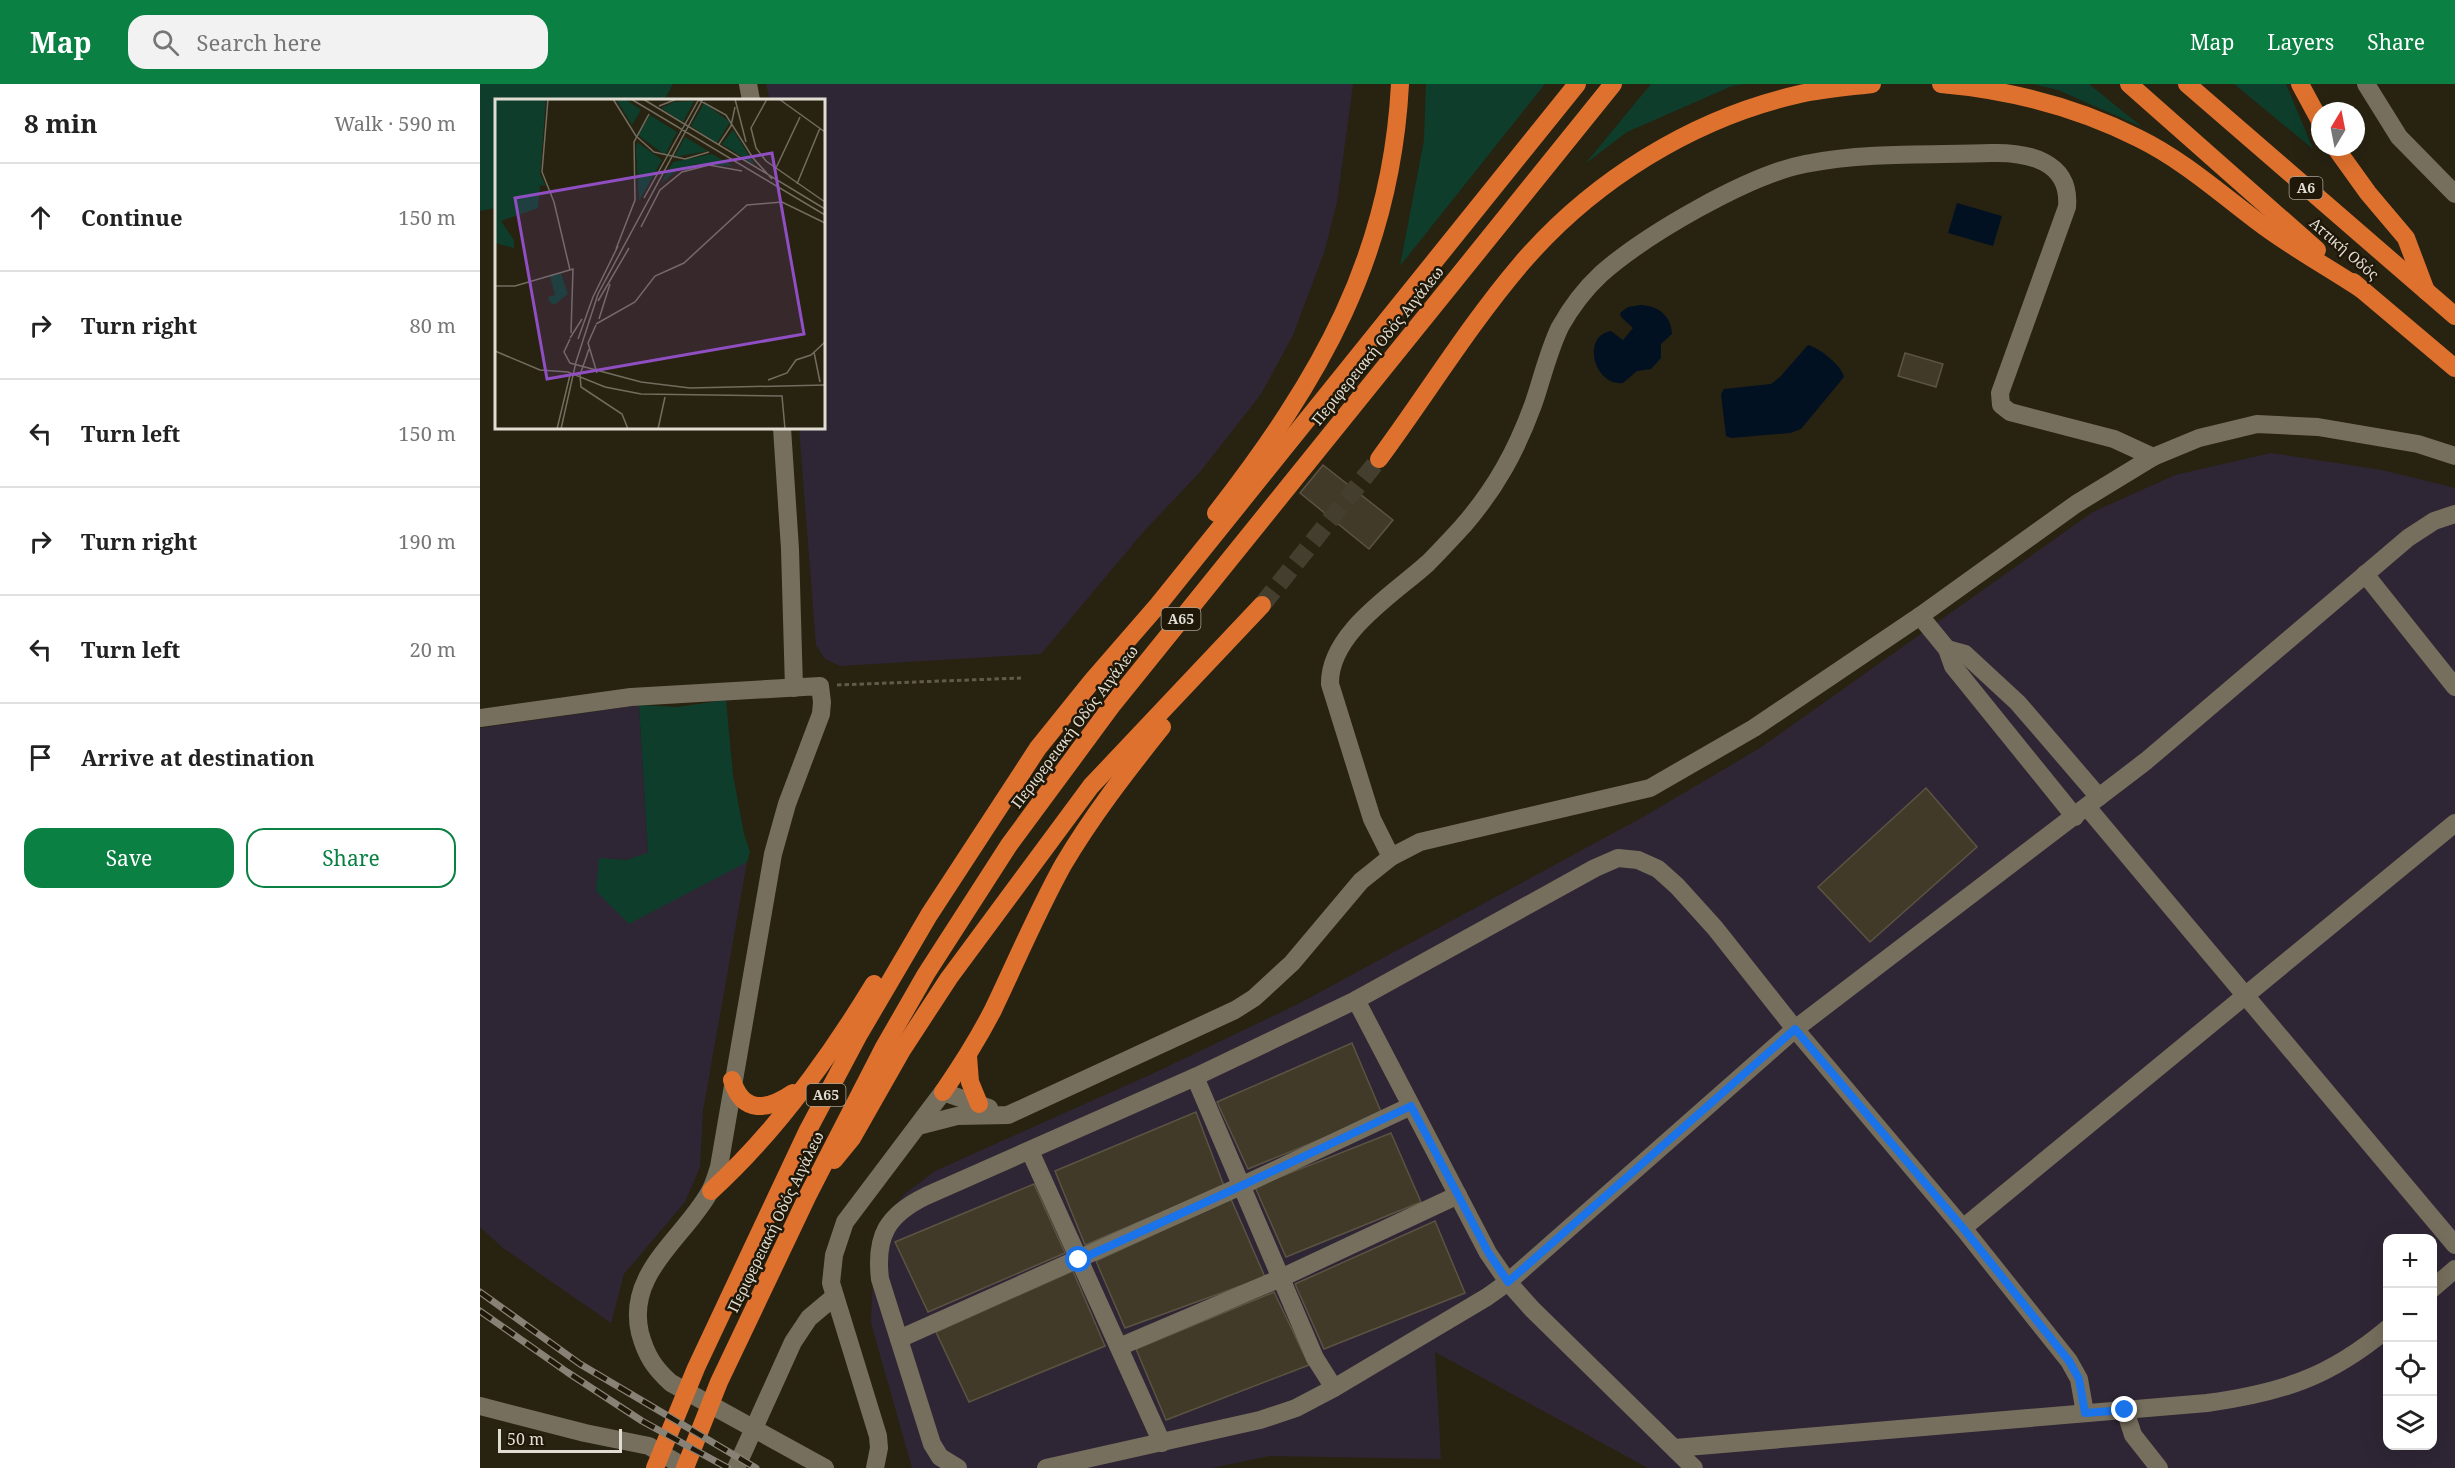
<!DOCTYPE html>
<html lang="en">
<head>
<meta charset="utf-8">
<style>
	body { margin:0; font-family:"Noto Serif",serif; background:#f2f2f2; color:#222 }
	.controls { position:absolute; right:18px; bottom:18px; display:grid; overflow:hidden; border-radius:12px; box-shadow:0 6px 24px #0002 }
	.controls button { width:54px; height:54px; display:grid; place-items:center; padding:0; border:0; border-bottom:2px solid #e0e0e0; background:#fff; color:#222; font:30px sans-serif }
	.compass { position:absolute; left:1831px; top:18px; width:54px; height:54px; border-radius:50%; background:#fff; box-shadow:0 6px 24px #0002; rotate:10deg }
	.scale { position:absolute; left:18px; bottom:15px; width:124px; box-sizing:border-box; padding-left:6px; border:3px solid #e1ddd3; border-top:0; font-size:16px; line-height:21px; white-space:nowrap; color:#e1ddd3; -webkit-text-stroke:4px #1f1808; paint-order:stroke }
	.stop { position:absolute; width:18px; height:18px; margin:-14px; border:4px solid #1a73e8; border-radius:50%; background:#fff }
	.stop.end { background:#1a73e8; border-color:#fff; box-shadow:0 2px 6px #0008 }
	.list { margin:0; padding:0; list-style:none }
	h2 { display:flex; justify-content:space-between; align-items:center; height:78px; margin:0; padding:0 24px; font-size:26px }
	h2 small { font-size:20px; font-weight:400; color:#767676 }
	.list li { display:grid; grid-template-columns:39px 1fr auto; gap:18px; align-items:center; box-sizing:border-box; height:108px; padding:0 24px; border-top:2px solid #e0e0e0 }
	.list b { display:block; font-size:22px; white-space:nowrap }
	.list em { font-size:20px; font-style:normal; color:#767676 }
	.actions { display:flex; gap:12px; padding:18px 24px }
	.actions a { flex:1; padding:14px 0; border:2px solid #0b8043; border-radius:18px; text-align:center; font-size:21px; color:#0b8043 }
	.actions .main { background:#0b8043; color:#fff }
	.icon { flex:none; width:33px; height:33px; fill:none; stroke:currentColor; stroke-width:2; stroke-linecap:round; stroke-linejoin:round }
	.map { position:relative; flex:none; width:1975px; height:1384px; overflow:hidden }
	header { display:flex; align-items:center; gap:36px; box-sizing:border-box; height:84px; padding:0 30px; background:#0b8043; color:#fff }
	header strong { font-size:28px }
	nav { display:flex; gap:33px; margin-inline-start:auto; font-size:21px }
	.search { width:420px; height:54px; background:#f2f2f2; display:flex; align-items:center; gap:15px; box-sizing:border-box; padding:0 21px; border-radius:18px; color:#767676; font-size:22px }
	main { display:flex }
	aside { flex:1; background:#fff }
	.map>svg:first-child { display:block }
	.industrial { fill:#2f2635; fill-rule:evenodd }
	.green { fill:#0e3d2b }
	.water { fill:#011122 }
	.building { fill:#413a29; stroke:#5b5442; stroke-width:1.5 }
	.lines { fill:none; stroke-linecap:round; stroke-linejoin:round }
	.highway-tunnel { stroke:#443e2e; stroke-width:18; stroke-dasharray:18 9; stroke-linecap:butt }
	.path { stroke:#605a4b; stroke-width:3; stroke-dasharray:4.5 3; stroke-linecap:butt }
	.minor { stroke:#776f5d; stroke-width:18 }
	.highway { stroke:#df712e; stroke-width:18 }
	.rail-casing { stroke:#878275; stroke-width:7 }
	.rail { stroke:#1f1808; stroke-width:4.5; stroke-dasharray:14; stroke-linecap:butt }
	.route { stroke:#1a73e8; stroke-width:8 }
	.labels { text-anchor:middle; stroke-width:5; stroke-linejoin:round; paint-order:stroke }
	.shield { fill:#1f1808; stroke:#a7a296; stroke-width:1.5 }
	.shield-label { font-size:14px; font-weight:bold; fill:#e1ddd3 }
	.street-label { font-size:15px; fill:#e1ddd3; stroke:#1f1808 }
	.inset-road { fill:none; stroke:#726d5f; stroke-width:1.5 }
	.view { fill:#8f4fc3; fill-opacity:0.15; stroke:#8f4fc3; stroke-width:3 }
	.inset-edge { fill:none; stroke:#e1ddd3; stroke-width:3 }
</style>
</head>
<body>
<header>
<strong>Map</strong>
<div class="search"><svg class="icon" aria-label="search" viewBox="0 0 24 24"><circle cx="10" cy="10" r="6"/><path d="M15 15l6 6"/></svg>Search here</div>
<nav><a>Map</a><a>Layers</a><a>Share</a></nav>
</header>
<main>
<aside>
<h2>8 min<small>Walk · 590 m</small></h2>
<ul class="list">
<li><svg class="icon" aria-label="ahead" viewBox="0 0 24 24"><path d="M12 20V5M6 11l6-6 6 6"/></svg><div><b>Continue</b></div><em>150 m</em></li>
<li><svg class="icon" aria-label="right" viewBox="0 0 24 24"><path d="M7 20v-9h11M14 6l5 5-5 5"/></svg><div><b>Turn right</b></div><em>80 m</em></li>
<li><svg class="icon" aria-label="left" viewBox="0 0 24 24"><path d="M17 20v-9H6M10 6l-5 5 5 5"/></svg><div><b>Turn left</b></div><em>150 m</em></li>
<li><svg class="icon" aria-label="right" viewBox="0 0 24 24"><path d="M7 20v-9h11M14 6l5 5-5 5"/></svg><div><b>Turn right</b></div><em>190 m</em></li>
<li><svg class="icon" aria-label="left" viewBox="0 0 24 24"><path d="M17 20v-9H6M10 6l-5 5 5 5"/></svg><div><b>Turn left</b></div><em>20 m</em></li>
<li><svg class="icon" aria-label="arrive" viewBox="0 0 24 24"><path d="M6 21V4h12l-3 4 3 4H6"/></svg><div><b>Arrive at destination</b></div></li>
</ul>
<div class="actions"><a class="main">Save</a><a>Share</a></div>
</aside>
<div class="map">
<svg width="1975" height="1384" viewBox="0 0 1975 1384">
	<rect width="100%" height="100%" fill="#282211"/>
	<g class="industrial">
		<polygon points="286,0 873,0 857,118 844,169 813,251 781,310 720,388 665,446 561,570 360,582 345,575 336,561 319,344 344,344 344,16 290,16"/>
		<path d="M1791,369l111,17 73,18v980h-807l-213,-116 6,107 -172,-3 -57,12h-300l-41,-145 3,-79 9,-26 23,-25 29,-22 219,-98 144,-69 347,-188 115,-68 333,-236 82,-37zM1908,1154h44v208h-44z"/>
		<polygon points="159,621 168,770 146,776 120,774 255,783 267,778 223,1027 220,1083 205,1118 144,1190 131,1239 23,1164 0,1143 0,644"/>
	</g>
	<g class="green">
		<polygon points="0,0 193,0 184,16 16,16 16,124 0,127"/>
		<polygon points="946,0 1065,0 920,182 944,56"/>
		<polygon points="1171,0 1264,0 1252,2 1147,48 1105,80"/>
		<polygon points="1553,0 1609,0 1662,43 1578,6"/>
		<polygon points="1754,0 1806,0 1833,65"/>
		<polygon points="246,616 253,691 264,750 270,768 267,778 149,840 116,807 119,774 146,776 168,769 159,621 197,623"/>
	</g>
	<g class="water">
		<polygon points="1477,119 1522,132 1513,162 1468,149"/>
		<path d="M1161,221c17,1 30,10 31,29l-11,10v14l-10,11 -14,2 -14,12c-29,3 -42,-47 -12,-52l12,9 10,-12 -12,-11 -1,-4 8,-6z"/>
		<path d="M1328,261c12,3 34,21 36,32l-43,52 -11,4 -59,5 -5,-2 -5,-42 3,-5 47,-5 9,-7z"/>
	</g>
	<g class="building">
		<polygon points="1425,269 1463,280 1456,303 1418,292"/>
		<polygon points="843,381 913,436 889,465 820,409"/>
		<polygon points="1446,704 1497,763 1390,858 1338,803"/>
		<polygon points="872,959 902,1030 768,1085 737,1018"/>
		<polygon points="716,1028 744,1102 605,1161 575,1087"/>
		<polygon points="911,1049 941,1118 806,1173 775,1103"/>
		<polygon points="554,1100 585,1169 448,1228 415,1158"/>
		<polygon points="751,1115 785,1193 645,1244 616,1177"/>
		<polygon points="955,1137 985,1209 844,1265 815,1200"/>
		<polygon points="593,1187 625,1262 489,1318 456,1248"/>
		<polygon points="794,1208 829,1281 686,1336 656,1265"/>
	</g>
	<g class="lines">
		<polyline class="highway-tunnel" points="782,521 899,375"/>
		<polyline class="path" points="357,601 541,594"/>
		<g class="minor">
			<polyline points="268,0 271,16"/>
			<polyline points="1886,0 1919,53 1975,110"/>
			<polyline points="302,344 310,465 314,604"/>
			<polyline points="1885,490 1975,603"/>
			<polyline points="1440,532 1467,565 1473,582 1595,733"/>
			<polyline points="1467,565 1485,570 1538,619 1619,713"/>
			<path d="M0,634l151,-21 189,-11 2,16 -1,12 -34,90 -14,50 -54,313c-3,9 -5,18 -10,26 -26,46 -83,80 -69,140 6,22 14,35 31,50l154,85"/>
			<polyline points="1607,723 1975,1161"/>
			<path d="M911,773l-19,-38 -42,-135c-1,-51 64,-90 98,-121 12,-12 24,-25 35,-37 33,-38 53,-75 70,-121 9,-26 15,-53 27,-78 10,-18 26,-39 41,-53 44,-39 147,-99 204,-110 61,-12 125,-9 186,-11 37,-1 80,8 76,54l-67,186 1,12 9,7 104,27 39,18"/>
			<polyline points="876,916 1008,1169 1028,1198 1052,1225 1214,1384"/>
			<polyline points="715,993 835,1274 854,1304"/>
			<polyline points="438,1042 477,1032 528,1031 755,926 774,914 812,879 881,797 911,773 940,758 1170,704 1274,644 1440,532 1596,420 1673,373 1719,354 1777,340 1838,343 1938,360 1975,372"/>
			<polyline points="550,1067 682,1359"/>
			<polyline points="1483,1144 1975,739"/>
			<polyline points="1952,1205 1975,1185"/>
			<polyline points="419,1255 761,1102 931,1022"/>
			<polyline points="639,1263 801,1194 978,1111"/>
			<polyline points="0,1322 105,1349 169,1362 206,1384"/>
			<polyline points="1645,1326 1653,1351 1679,1384"/>
			<path d="M1195,1364l532,-45c74,-10 123,-26 181,-75"/>
			<polyline points="256,1384 313,1258 329,1234 354,1213"/>
			<polyline points="395,1384 399,1364 398,1352 351,1199 354,1171 365,1138 463,1008 509,1024"/>
			<path d="M478,1384l-18,-11 -8,-13 -52,-165c-5,-43 7,-64 46,-83l269,-119 161,-77 239,-132 23,-10 20,2 20,9 19,17 38,42 80,101 168,199 106,133 10,18 6,34"/>
			<polyline points="566,1384 780,1336 816,1324 854,1304 1007,1213 1028,1198 1315,945 1666,677 1928,454 1954,437 1975,430"/>
		</g>
		<g class="highway">
			<path d="M1461,0c69,6 135,23 197,54 47,23 85,58 127,89 30,22 64,41 96,62"/>
			<polyline points="1649,0 1837,166"/>
			<polyline points="1707,0 1975,232"/>
			<polyline points="1820,0 1840,37"/>
			<polyline points="1855,63 1888,109 1926,154 1946,207"/>
			<polyline points="1873,198 1975,284"/>
			<path d="M899,375c48,-65 90,-134 142,-195 71,-83 172,-146 279,-170 23,-5 48,-7 72,-10"/>
			<path d="M736,429c104,-134 175,-256 184,-429"/>
			<polyline points="488,972 490,998 499,1020"/>
			<path d="M252,996c11,35 36,30 61,13"/>
			<path d="M463,1008c18,-26 35,-53 50,-82 23,-48 44,-98 70,-145 29,-49 63,-93 99,-138"/>
			<polyline points="354,1076 372,1054 422,966 469,894 611,702 782,521"/>
			<path d="M231,1107c64,-58 118,-133 163,-207"/>
			<polyline points="175,1384 216,1284 327,1048 378,952 449,831 558,664 612,597 678,521 1097,0"/>
			<polyline points="205,1384 239,1298 328,1111 403,965 446,890 529,761 633,620 1133,0"/>
		</g>
		<g class="rail-casing">
			<g id="rail">
				<polyline points="0,1208 100,1280 276,1384"/>
				<polyline points="0,1227 87,1288 162,1337 248,1384"/>
			</g>
		</g>
		<use href="#rail" class="rail"/>
	</g>
	<g class="lines">
		<polyline class="route" points="599,1176 761,1102 931,1022 1008,1168 1028,1198 1315,945 1483,1144 1589,1277 1599,1295 1605,1329 1645,1326"/>
	</g>
	<g class="labels">
		<g class="shield">
			<rect x="1809.5" y="93" width="33" height="22" rx="4.5"/>
			<rect x="681.5" y="524" width="39" height="22" rx="4.5"/>
			<rect x="326.5" y="1000" width="39" height="22" rx="4.5"/>
		</g>
		<g class="shield-label">
			<text x="1826" y="109">Α6</text>
			<text x="701" y="540">Α65</text>
			<text x="346" y="1016">Α65</text>
		</g>
		<g class="street-label">
			<text transform="translate(1864 165) rotate(41)" y="5">Αττική Οδός</text>
			<text transform="translate(898 262) rotate(-51)" y="5">Περιφερειακή Οδός Αιγάλεω</text>
			<text transform="translate(595 643) rotate(-53)" y="5">Περιφερειακή Οδός Αιγάλεω</text>
			<text transform="translate(296 1138) rotate(-64)" y="5">Περιφερειακή Οδός Αιγάλεω</text>
		</g>
	</g>
	<g transform="translate(15 15)">
		<rect width="330" height="330" fill="#282211"/>
		<path d="M0,0h51l-6,75 6,12 -6,-1 -2,23 -37,13 13,19v8l-19,-5zM121,0h9l16,11 -9,15zM199,2l-11,21 -22,-14 13,-6zM209,4l26,19 -13,21 -26,-17zM155,16l27,17 -12,23 -27,-20zM238,31l22,35 -33,-21zM190,38l23,14 -34,6zM142,43l25,18 -23,41 -3,-50zM217,55l21,12 -37,-2 -18,6 -17,13 12,-21zM66,174l7,21 -14,11 -5,-4 -1,-4 7,-2 -5,-19z" fill="#0e3d2b"/>
		<path class="inset-road" d="M53,0l-6,73 12,30 16,68M118,0l23,37 18,16 31,7 24,-7M136,0l194,116M148,0l182,110M240,0l11,43M272,0l-16,29 5,20 10,13 59,41M284,0l46,33M204,1l27,15 27,43 19,21M164,7l18,-7M224,45l12,-18 4,-19M281,69l24,-51M302,85l23,-56M149,99l55,-99M146,128l19,-37 22,-18 27,-7 33,6M121,150l19,-49 -1,-58 15,-28M0,187h20l58,-17 -2,64M103,202l31,-53M104,220l11,-35M101,225l39,-22 20,-26 29,-13 63,-58 35,-3 43,21M101,226l-8,18 9,30M75,239l12,-19M75,240l-6,13 6,11 71,19 49,6 135,-3M83,240l15,-42 25,-51M94,250l-9,26 1,12 41,27 6,15M0,252l45,19 28,2 37,15 36,7 141,2 3,33M319,253l6,30M273,281l19,-7 9,-13 15,-5 14,-13M62,330l13,-54M66,330l15,-67 22,-68 105,-195M163,330l7,-32"/>
		<path class="view" d="M277,54l32,181 -257,45 -32,-181z"/>
		<rect width="330" height="330" class="inset-edge"/>
	</g>
</svg>
<div class="controls">
<button>+</button>
<button>−</button>
<button><svg class="icon" aria-label="locate" viewBox="0 0 24 24"><circle cx="12" cy="12" r="6"/><path d="M12 2v4M12 18v4M2 12h4M18 12h4"/></svg></button>
<button><svg class="icon" aria-label="layers" viewBox="0 0 24 24"><path d="M12 4l9 5-9 5-9-5zM3 14l9 5 9-5"/></svg></button>
</div>
<svg class="compass" viewBox="-18 -18 36 36"><path d="M0-13l5 13h-10z" fill="#e53935"/><path d="M0 13l5-13h-10z" fill="#767676"/></svg>
<div class="scale">50 m</div>
<div class="stop" style="left:599px;top:1176px"></div>
<div class="stop end" style="left:1645px;top:1326px"></div>
</div>
</main>
</body>
</html>
